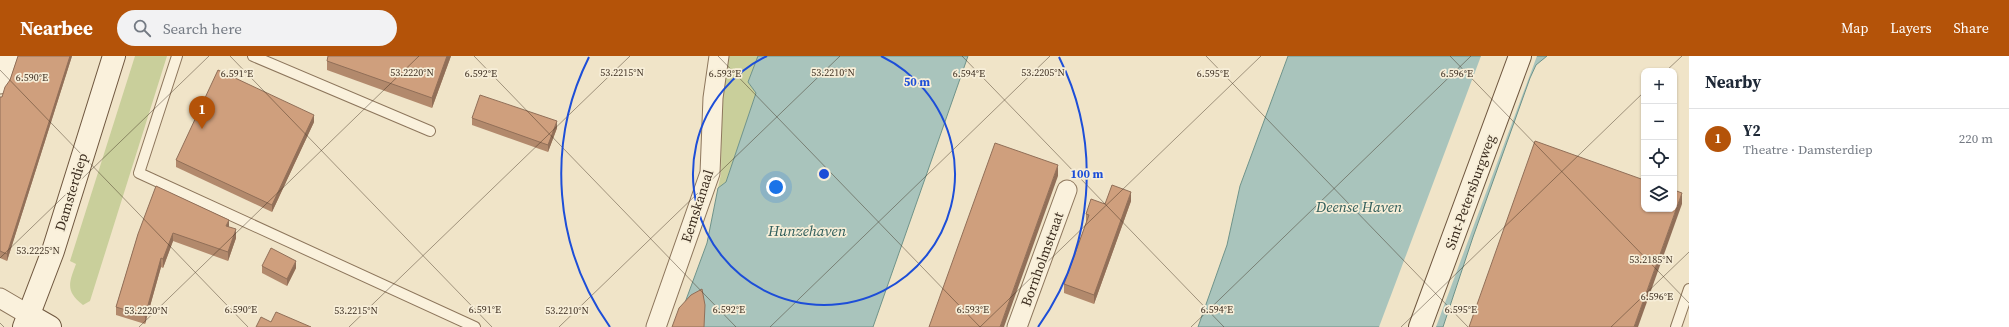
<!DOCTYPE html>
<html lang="en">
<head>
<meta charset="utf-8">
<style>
	body { margin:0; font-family:"Source Serif 4",serif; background:#f2f2f3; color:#1f2937 }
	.controls { position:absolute; right:12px; top:12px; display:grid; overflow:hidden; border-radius:8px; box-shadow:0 1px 3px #0004 }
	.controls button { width:36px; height:36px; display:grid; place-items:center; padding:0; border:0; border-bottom:1px solid #e0e1e3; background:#fff; color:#1f2937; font:20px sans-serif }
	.you { position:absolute; left:776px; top:131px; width:14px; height:14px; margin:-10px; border:3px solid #fff; border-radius:50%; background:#1a73e8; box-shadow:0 0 0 6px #1a73e833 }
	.badge { display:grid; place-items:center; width:26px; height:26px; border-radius:50%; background:#b45309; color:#fff; font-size:13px; font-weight:700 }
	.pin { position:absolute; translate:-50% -33px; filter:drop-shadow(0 1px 2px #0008) }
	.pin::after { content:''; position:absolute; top:21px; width:14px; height:12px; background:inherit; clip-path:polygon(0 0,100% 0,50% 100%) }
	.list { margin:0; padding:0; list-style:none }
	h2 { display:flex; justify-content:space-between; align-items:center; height:52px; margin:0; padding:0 16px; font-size:17px }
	h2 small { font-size:13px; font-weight:400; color:#747a83 }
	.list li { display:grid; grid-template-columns:26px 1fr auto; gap:12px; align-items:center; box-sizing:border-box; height:60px; padding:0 16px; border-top:1px solid #e0e1e3 }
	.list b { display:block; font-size:15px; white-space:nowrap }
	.list p { margin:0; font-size:13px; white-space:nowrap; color:#747a83 }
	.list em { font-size:13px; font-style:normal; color:#747a83 }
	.icon { flex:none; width:22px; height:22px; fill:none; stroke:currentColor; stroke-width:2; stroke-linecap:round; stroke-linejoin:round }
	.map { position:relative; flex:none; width:1689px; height:271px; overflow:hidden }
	header { display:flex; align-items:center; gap:24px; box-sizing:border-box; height:56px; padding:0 20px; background:#b45309; color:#fff }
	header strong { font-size:19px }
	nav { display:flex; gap:22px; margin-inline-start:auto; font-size:14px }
	.search { width:280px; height:36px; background:#f2f2f3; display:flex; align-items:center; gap:10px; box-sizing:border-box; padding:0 14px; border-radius:22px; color:#747a83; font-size:15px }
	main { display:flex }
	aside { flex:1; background:#fff }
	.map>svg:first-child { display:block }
	.green { fill:#c9cf9b }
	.water { fill:#a9c4bc; stroke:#6f938a }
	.pier { fill:#f0e4c8 }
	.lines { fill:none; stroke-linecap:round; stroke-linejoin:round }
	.lane-casing { stroke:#8d765c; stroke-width:12 }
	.street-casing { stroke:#8d765c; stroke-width:21 }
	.secondary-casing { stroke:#6f573f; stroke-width:24 }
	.lane { stroke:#faf1dc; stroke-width:10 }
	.street { stroke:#faf1dc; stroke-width:19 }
	.secondary { stroke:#faf1dc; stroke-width:22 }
	.wall { fill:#b2896c }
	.shaded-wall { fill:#916f58 }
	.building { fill:#cf9f7d; stroke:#916f58 }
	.ticks { fill:none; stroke:#3d2e20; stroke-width:1; stroke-opacity:0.45 }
	.ring { fill:none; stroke:#1d4ed8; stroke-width:2 }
	.labels { text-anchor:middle; stroke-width:3.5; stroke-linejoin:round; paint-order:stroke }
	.street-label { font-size:14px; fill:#3d2e20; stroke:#f7eed8 }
	.water-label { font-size:15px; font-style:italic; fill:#2f5d5a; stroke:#f7eed8 }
	.ticks-label { font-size:10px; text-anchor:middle; fill:#3d2e20; stroke:#f7eed8; stroke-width:3.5; stroke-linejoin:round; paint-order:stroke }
	.centre { fill:#1d4ed8; stroke:#f7eed8; stroke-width:2 }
	.ring-label { font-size:12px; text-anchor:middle; font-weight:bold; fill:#1d4ed8; stroke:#f7eed8; stroke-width:3.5; stroke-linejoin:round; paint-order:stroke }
</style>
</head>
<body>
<header>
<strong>Nearbee</strong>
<div class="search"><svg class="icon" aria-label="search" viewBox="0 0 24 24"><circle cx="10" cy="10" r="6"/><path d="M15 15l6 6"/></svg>Search here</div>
<nav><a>Map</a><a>Layers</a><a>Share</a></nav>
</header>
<main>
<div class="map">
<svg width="1689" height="271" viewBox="0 0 1689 271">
	<rect width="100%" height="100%" fill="#f0e4c8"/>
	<g class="green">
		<path d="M135,0h32l-77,245 -7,4c-18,-14 -14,-22 -7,-41l-6,-3z"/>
		<polygon points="729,0 758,0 748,26 756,37 726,126 718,132 721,118 722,25"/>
	</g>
	<g class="water">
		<polygon points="758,0 968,0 873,271 676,271 707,187 718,132 726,126 756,37 748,26"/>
		<polygon points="1288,0 1547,0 1536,9 1530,22 1473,181 1443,271 1198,271 1227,189 1240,130"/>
	</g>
	<polygon class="pier" points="1481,0 1537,0 1436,271 1379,271"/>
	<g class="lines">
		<g class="lane-casing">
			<g id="lane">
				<polyline points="177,0 139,117 475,271"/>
				<polyline points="253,0 430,75"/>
				<polyline points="1676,271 1689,233"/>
			</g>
		</g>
		<g class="street-casing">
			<g id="street">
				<polyline points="0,28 9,0"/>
				<polyline points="0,242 29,259"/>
				<polyline points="656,271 710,117 713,42 719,0"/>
				<polyline points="1017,271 1067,134"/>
			</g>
		</g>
		<g class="secondary-casing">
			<g id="secondary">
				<polyline points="29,259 50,271"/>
				<polyline points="24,271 53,195 114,0"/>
				<polyline points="1420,271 1520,0"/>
			</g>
		</g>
		<use href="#lane" class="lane"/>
		<use href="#street" class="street"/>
		<use href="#secondary" class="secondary"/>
	</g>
	<g class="wall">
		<polygon points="18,0 72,0 7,205 0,202 0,41 2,41 10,24"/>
		<polygon points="328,0 451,0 432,52 327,14 327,5"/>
		<polygon points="472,62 557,72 548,96 472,69"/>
		<polygon points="314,66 272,156 176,111 176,104"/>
		<polygon points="1131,145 1094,248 1064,237 1064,228 1086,167 1086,158 1105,148"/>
		<polygon points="229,171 236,182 228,205 173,185 163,212 161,211 145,268 116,259 116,251 138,178"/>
		<polygon points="262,210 296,212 287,230 262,217"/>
	</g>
	<g class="shaded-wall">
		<polygon points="70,0 72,0 7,205 7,198"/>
		<polygon points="447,0 451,0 432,52 432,42"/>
		<polygon points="314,59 314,66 272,156 272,149"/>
		<polygon points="557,65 557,72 548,96 548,89"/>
		<polygon points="1058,109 1058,120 1004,271 1000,271"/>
		<polygon points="1131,136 1131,145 1094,248 1094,239"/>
		<polygon points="1682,137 1682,148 1638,271 1634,271"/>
		<polygon points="229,164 229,173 226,170"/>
		<polygon points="236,173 236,182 228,205 228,196"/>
		<polygon points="173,177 173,185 163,212 163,203"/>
		<polygon points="161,202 161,211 145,268 145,260"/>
		<polygon points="296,205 296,212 287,230 287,223"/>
	</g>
	<g class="building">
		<polygon points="18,0 70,0 7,198 0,195 0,41 2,41 5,31 10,24"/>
		<polygon points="328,0 447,0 432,42 327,5"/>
		<polygon points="218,14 314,59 272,149 176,104"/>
		<polygon points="480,39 557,65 548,89 472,62"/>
		<polygon points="1535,85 1644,124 1644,153 1674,153 1674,134 1682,137 1634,271 1469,271"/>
		<polygon points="995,87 1058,109 1000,271 929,271"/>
		<polygon points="1112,129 1131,136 1094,239 1064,228 1089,159 1086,158 1091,143 1105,148"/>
		<polygon points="156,130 229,164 226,170 236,173 228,196 173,177 163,203 161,202 145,260 116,251 138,178"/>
		<polygon points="271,192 296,205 287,223 262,210"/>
		<polygon points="702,233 705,249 704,271 672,271 679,252 691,239"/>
		<polygon points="276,256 311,271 256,271 261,261 271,266"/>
	</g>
	<path class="ticks" d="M230,0l262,271M474,0l262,271M718,0l262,271M962,0l262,271M1206,0l262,271M1450,0l239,247M0,14l248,257M1666,15l16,-15M0,202l209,-202M0,267l4,4M139,271l280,-271M349,271l281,-271M559,271l281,-271M770,271l280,-271M980,271l281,-271M1191,271l280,-271M1401,271l243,-235M1611,271l78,-75"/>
	<g class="ring">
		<path d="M881 0A131 131 0 1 1 767 0"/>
		<path d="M610 271A263 263 0 0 1 589 1M1059 1A263 263 0 0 1 1038 271"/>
	</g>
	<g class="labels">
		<g class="street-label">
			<text transform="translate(71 136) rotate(-73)" y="5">Damsterdiep</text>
			<text transform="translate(1470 136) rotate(-70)" y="5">Sint-Petersburgweg</text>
			<text transform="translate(697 150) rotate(-72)" y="5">Eemskanaal</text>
			<text transform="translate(1042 203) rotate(-70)" y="5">Bornholmstraat</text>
		</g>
		<g class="water-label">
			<text x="1359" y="156">Deense Haven</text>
			<text x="807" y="180">Hunzehaven</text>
		</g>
	</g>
	<g class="ticks-label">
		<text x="412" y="20">53.2220°N</text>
		<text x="622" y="20">53.2215°N</text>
		<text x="833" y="20">53.2210°N</text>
		<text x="1043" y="20">53.2205°N</text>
		<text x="1213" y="21">6.595°E</text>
		<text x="1457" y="21">6.596°E</text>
		<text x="237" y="21">6.591°E</text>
		<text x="481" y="21">6.592°E</text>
		<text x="725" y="21">6.593°E</text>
		<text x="969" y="21">6.594°E</text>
		<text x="32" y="25">6.590°E</text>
		<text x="38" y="198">53.2225°N</text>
		<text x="1651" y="207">53.2185°N</text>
		<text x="1657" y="244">6.596°E</text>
		<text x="241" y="257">6.590°E</text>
		<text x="485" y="257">6.591°E</text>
		<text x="729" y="257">6.592°E</text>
		<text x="973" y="257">6.593°E</text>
		<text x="1217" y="257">6.594°E</text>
		<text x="1461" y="257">6.595°E</text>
		<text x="146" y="258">53.2220°N</text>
		<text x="356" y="258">53.2215°N</text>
		<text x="567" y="258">53.2210°N</text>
	</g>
	<circle cx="824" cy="118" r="6" class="centre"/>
	<g class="ring-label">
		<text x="917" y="30">50 m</text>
		<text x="1087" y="122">100 m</text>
	</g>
</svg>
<div class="controls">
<button>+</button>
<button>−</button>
<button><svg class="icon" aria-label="locate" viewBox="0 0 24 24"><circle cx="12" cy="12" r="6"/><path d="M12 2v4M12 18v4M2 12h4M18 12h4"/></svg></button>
<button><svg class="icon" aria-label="layers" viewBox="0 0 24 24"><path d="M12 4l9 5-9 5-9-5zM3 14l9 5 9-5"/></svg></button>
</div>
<div class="you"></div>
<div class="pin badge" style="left:202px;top:73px">1</div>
</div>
<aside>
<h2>Nearby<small></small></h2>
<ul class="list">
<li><span class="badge">1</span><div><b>Y2</b><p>Theatre · Damsterdiep</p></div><em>220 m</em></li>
</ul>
</aside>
</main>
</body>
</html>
